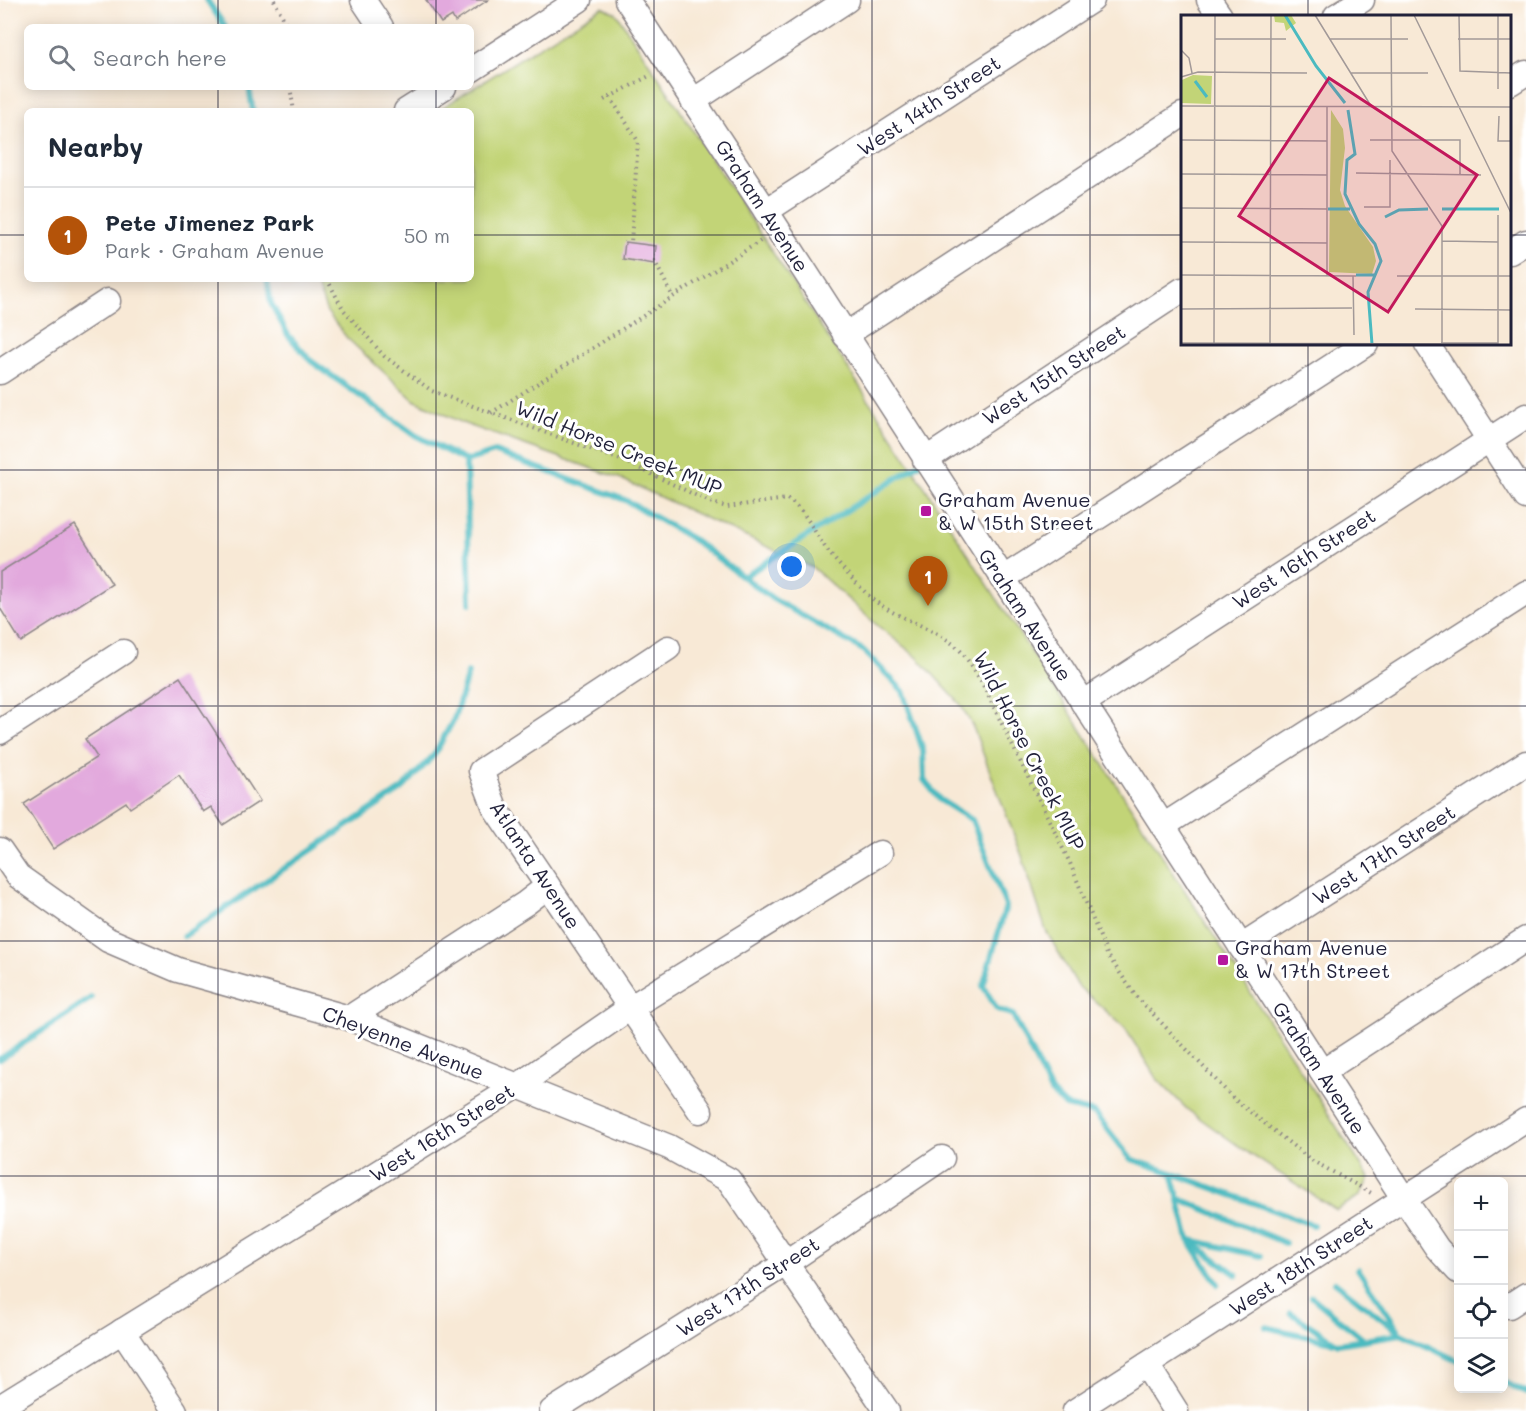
<!DOCTYPE html>
<html lang="en">
<head>
<meta charset="utf-8">
<style>
	body { margin:0; font-family:Mali,sans-serif; background:#f2f2f3; color:#1f2937 }
	.controls { position:absolute; right:18px; bottom:18px; display:grid; overflow:hidden; border-radius:9px; box-shadow:0 3px 15px #0003 }
	.controls button { width:54px; height:54px; display:grid; place-items:center; padding:0; border:0; border-bottom:2px solid #e0e1e3; background:#fff; color:#1f2937; font:30px sans-serif }
	.you { position:absolute; left:792px; top:567px; width:21px; height:21px; margin:-15px; border:4px solid #fff; border-radius:50%; background:#1a73e8; box-shadow:0 0 0 9px #1a73e833 }
	.badge { display:grid; place-items:center; width:39px; height:39px; border-radius:50%; background:#b45309; color:#fff; font-size:20px; font-weight:700 }
	.pin { position:absolute; translate:-50% -50px; filter:drop-shadow(0 2px 3px #0008) }
	.pin::after { content:''; position:absolute; top:32px; width:21px; height:18px; background:inherit; clip-path:polygon(0 0,100% 0,50% 100%) }
	.list { margin:0; padding:0; list-style:none }
	h2 { display:flex; justify-content:space-between; align-items:center; height:78px; margin:0; padding:0 24px; font-size:26px }
	h2 small { font-size:20px; font-weight:400; color:#747a83 }
	.list li { display:grid; grid-template-columns:39px 1fr auto; gap:18px; align-items:center; box-sizing:border-box; height:96px; padding:0 24px; border-top:2px solid #e0e1e3 }
	.list b { display:block; font-size:22px; white-space:nowrap }
	.list p { margin:0; font-size:20px; white-space:nowrap; color:#747a83 }
	.list em { font-size:20px; font-style:normal; color:#747a83 }
	.icon { flex:none; width:33px; height:33px; fill:none; stroke:currentColor; stroke-width:2; stroke-linecap:round; stroke-linejoin:round }
	.map { position:relative; flex:none; width:1526px; height:1411px; overflow:hidden }
	.search { position:absolute; background:#fff; box-shadow:0 3px 15px #0003; left:24px; top:24px; width:450px; height:66px; display:flex; align-items:center; gap:15px; box-sizing:border-box; padding:0 21px; border-radius:9px; color:#747a83; font-size:22px }
	.panel { position:absolute; background:#fff; box-shadow:0 3px 15px #0003; left:24px; top:108px; width:450px; height:174px; border-radius:9px }
	.map>svg:first-child { display:block }
	.green { fill:#c2d477; stroke:#727b59; stroke-width:1.5 }
	.lines { fill:none; stroke-linecap:round; stroke-linejoin:round }
	.stream { stroke:#4bbac0; stroke-width:6 }
	.building { fill:#e2a9dd }
	.minor-casing { stroke:#8d8688; stroke-width:27 }
	.path { stroke:#8d8688; stroke-width:4; stroke-dasharray:1.5 4.5; stroke-linecap:butt }
	.minor { stroke:#fff; stroke-width:24 }
	.grid { fill:none; stroke:#22223b; stroke-width:1.5; stroke-opacity:0.55 }
	.poi-dot { fill:#b5179e; stroke:#fff; stroke-width:2 }
	.labels { text-anchor:middle; stroke-width:6; stroke-linejoin:round; paint-order:stroke }
	.street-label { font-size:20px; fill:#22223b; stroke:#fff }
	.poi-label { font-size:20px; fill:#22223b; stroke:#fff; text-anchor:start }
	.inset-river { fill:none; stroke:#4bbac0; stroke-width:3 }
	.inset-road { fill:none; stroke:#a29998; stroke-width:1.5 }
	.view { fill:#c2185b; fill-opacity:0.15; stroke:#c2185b; stroke-width:3 }
	.inset-edge { fill:none; stroke:#22223b; stroke-width:3 }
</style>
</head>
<body>
<div class="map">
<svg width="1526" height="1411" viewBox="0 0 1526 1411">
	<rect width="100%" height="100%" fill="#fff"/>
	<filter id="ink" filterUnits="userSpaceOnUse"><feTurbulence type="fractalNoise" baseFrequency=".0167" numOctaves="2"/><feDisplacementMap in="SourceGraphic" scale="12" xChannelSelector="R" yChannelSelector="G"/><feConvolveMatrix kernelMatrix="1 2 1 2 8 2 1 2 1" color-interpolation-filters="sRGB"/></filter>
	<filter id="wash" filterUnits="userSpaceOnUse"><feTurbulence type="fractalNoise" baseFrequency=".008" numOctaves="4" result="noise"/><feDisplacementMap in="SourceGraphic" scale="24" xChannelSelector="R" yChannelSelector="G"/><feGaussianBlur stdDeviation="1.35" result="paint"/><feColorMatrix in="noise" values="0 0 0 0 0 0 0 0 0 0 0 0 0 0 0 0 0 1.4 0 .05"/><feComposite in="paint" operator="in"/></filter>
	<g filter="url(#wash)">
		<rect width="100%" height="100%" fill="#f8e9d6"/>
		<path class="green" d="M602,7l14,6c234,354 461,712 691,1067l62,98 -9,18 -24,14 -89,-58 -59,-42 -32,-32 -31,-50 -47,-42 -32,-55 -24,-75 -49,-129 -12,-22 -44,-48 -39,-31 -65,-58 -194,-90 -154,-54 -51,-24 -67,-62 -20,-26 -13,-33h157v-168h-34z"/>
		<g class="lines">
			<g class="stream">
				<polyline points="207,0 225,27"/>
				<polyline points="249,87 253,111"/>
				<polyline points="267,279 271,303 288,335 311,361 415,435 466,461 495,452 625,500 691,538 773,599 863,650 903,691 923,750 924,780 940,800 972,820 1006,906 983,986 997,1009 1013,1015 1051,1092 1066,1106 1095,1113 1131,1159 1172,1173 1189,1240 1237,1275"/>
				<polyline points="466,461 470,603"/>
				<polyline points="743,577 922,462"/>
				<polyline points="184,936 402,789 434,755 454,719 468,673"/>
				<polyline points="0,1059 91,998"/>
				<polyline points="1172,1173 1313,1225"/>
				<polyline points="1178,1198 1285,1243"/>
				<polyline points="1191,1240 1261,1256"/>
				<polyline points="1191,1243 1218,1284"/>
				<polyline points="1358,1269 1398,1329"/>
				<polyline points="1335,1282 1401,1334"/>
				<polyline points="1312,1297 1364,1340"/>
				<polyline points="1291,1313 1338,1344 1401,1334 1458,1361"/>
				<polyline points="1266,1327 1332,1342"/>
				<polyline points="1504,1382 1526,1393"/>
			</g>
		</g>
		<g id="blocks">
			<g class="building">
				<polygon points="426,0 488,0 455,22 452,16 441,23"/>
				<polygon points="625,242 656,246 654,264 623,259"/>
				<polygon points="75,525 112,584 21,642 0,608 0,572"/>
				<polygon points="180,677 260,801 223,825 211,807 203,812 179,775 130,808 126,802 53,849 24,804 97,757 85,739"/>
			</g>
		</g>
	</g>
	<g filter="url(#ink)">
		<use href="#blocks" fill-opacity="0" stroke="#8d8688" stroke-width="1.5"/>
		<g class="lines">
			<g class="minor-casing">
				<g id="minor">
					<polyline points="363,0 381,27"/>
					<polyline points="627,0 766,211 1404,1199 1437,1248 1458,1271"/>
					<polyline points="1209,0 1220,16"/>
					<polyline points="1336,16 1362,0"/>
					<polyline points="471,70 579,0"/>
					<polyline points="1510,83 1526,73"/>
					<polyline points="693,101 847,0"/>
					<polyline points="406,111 444,87"/>
					<polyline points="766,211 1092,0"/>
					<polyline points="1510,252 1526,242"/>
					<polyline points="845,335 1182,115"/>
					<polyline points="1427,344 1526,497"/>
					<polyline points="0,372 108,301"/>
					<polyline points="925,460 1182,290"/>
					<polyline points="1002,579 1366,344"/>
					<polyline points="668,648 481,771 495,808 700,1111"/>
					<polyline points="1083,703 1526,416"/>
					<polyline points="0,732 123,652"/>
					<polyline points="1163,826 1526,593"/>
					<polyline points="0,850 18,876 108,940 178,970 349,1018 669,1147 729,1180 887,1411"/>
					<polyline points="1241,947 1526,763"/>
					<polyline points="349,1018 526,903 548,886"/>
					<polyline points="1322,1072 1526,939"/>
					<polyline points="1504,1304 1509,1306 1526,1295"/>
					<polyline points="122,1331 175,1411"/>
					<polyline points="1147,1365 1176,1411"/>
					<polyline points="0,1407 516,1087 630,1008 880,853"/>
					<polyline points="552,1411 785,1264 942,1158"/>
					<polyline points="1075,1411 1526,1120"/>
				</g>
			</g>
			<g class="path">
				<polyline points="274,0 288,27"/>
				<polyline points="290,87 294,111"/>
				<polyline points="610,97 638,141 631,243"/>
				<polyline points="604,100 651,75"/>
				<polyline points="654,260 673,297"/>
				<path d="M327,279l16,30 41,47 48,35 194,71 86,41 15,4 60,-8c17,11 23,25 34,42 11,18 30,36 45,52 25,25 60,30 87,51 12,9 20,25 28,37l89,182 37,91 28,41 100,105 76,60 62,34"/>
				<polyline points="491,413 762,240"/>
			</g>
			<use href="#minor" class="minor"/>
		</g>
	</g>
	<path class="grid" d="M218,0v27M436,0v27M654,0v1411M872,0v1411M1090,0v1411M1308,0v16M218,87v24M436,87v24M0,235h27M471,235h711M1510,235h16M218,279v1132M436,279v1132M1308,344v1067M0,470h1526M0,706h1526M0,941h1526M0,1176h1526"/>
	<g class="poi-dot">
		<rect x="920" y="505" width="12" height="12" rx="3"/>
		<rect x="1217" y="954" width="12" height="12" rx="3"/>
	</g>
	<g class="labels">
		<g class="street-label">
			<text transform="translate(929 106) rotate(-33)" y="7">West 14th Street</text>
			<text transform="translate(762 206) rotate(57)" y="7">Graham Avenue</text>
			<text transform="translate(1054 375) rotate(-33)" y="7">West 15th Street</text>
			<text transform="translate(619 448) rotate(22)" y="7">Wild Horse Creek MUP</text>
			<text transform="translate(1304 559) rotate(-33)" y="7">West 16th Street</text>
			<text transform="translate(1025 615) rotate(57)" y="7">Graham Avenue</text>
			<text transform="translate(1029 751) rotate(63)" y="7">Wild Horse Creek MUP</text>
			<text transform="translate(1384 855) rotate(-33)" y="7">West 17th Street</text>
			<text transform="translate(535 865) rotate(57)" y="7">Atlanta Avenue</text>
			<text transform="translate(403 1043) rotate(21)" y="7">Cheyenne Avenue</text>
			<text transform="translate(1319 1068) rotate(57)" y="7">Graham Avenue</text>
			<text transform="translate(442 1133) rotate(-32)" y="7">West 16th Street</text>
			<text transform="translate(1301 1266) rotate(-33)" y="7">West 18th Street</text>
			<text transform="translate(748 1287) rotate(-33)" y="7">West 17th Street</text>
		</g>
		<g class="poi-label">
			<text x="938" y="507">Graham Avenue<tspan x="938" dy="23">&amp; W 15th Street</tspan></text>
			<text x="1235" y="955">Graham Avenue<tspan x="1235" dy="23">&amp; W 17th Street</tspan></text>
		</g>
	</g>
	<g transform="translate(1181 15)">
		<rect width="330" height="330" fill="#f8e9d6"/>
		<path d="M93,0h17l5,8 -10,8 -2,-8 -9,-1zM12,60l19,1 -1,28 -29,-1v-23zM150,95l12,19 2,19 -5,42 5,16 28,41 3,14 -4,13 -43,-2z" fill="#c2d477"/>
		<path class="inset-river" d="M104,0l31,51 29,37M14,66l12,16M167,95l7,44 -8,6 -2,34 14,30 16,20 6,17 -13,31 4,52M147,194h22M261,194h57M204,202l14,-7 29,-1M175,260h20"/>
		<path class="inset-road" d="M134,0l56,91M210,0l1,136 50,75v117M233,0l97,198M278,0l1,56 51,2M317,0v74M34,24h71M148,24h79M277,24h53M0,35l8,8 3,15M170,58h77M0,62l17,-5 109,1M0,91l330,1M318,101l-1,25h13M0,125l146,1M189,125h90v35M175,158l125,2M0,159l146,1M183,192h26v-47M0,193l146,1M261,226l56,1M0,227l146,1M0,260l175,1M146,261v-169M172,261l1,59M216,261h114M0,294l171,-1M234,294l96,1M0,328l260,1M33,328l1,-328M89,328l1,-328M260,328h57v-128"/>
		<path class="view" d="M148,63l148,97 -89,137 -149,-96z"/>
		<rect width="330" height="330" class="inset-edge"/>
	</g>
</svg>
<div class="controls">
<button>+</button>
<button>−</button>
<button><svg class="icon" aria-label="locate" viewBox="0 0 24 24"><circle cx="12" cy="12" r="6"/><path d="M12 2v4M12 18v4M2 12h4M18 12h4"/></svg></button>
<button><svg class="icon" aria-label="layers" viewBox="0 0 24 24"><path d="M12 4l9 5-9 5-9-5zM3 14l9 5 9-5"/></svg></button>
</div>
<div class="you"></div>
<div class="pin badge" style="left:928px;top:606px">1</div>
<div class="search"><svg class="icon" aria-label="search" viewBox="0 0 24 24"><circle cx="10" cy="10" r="6"/><path d="M15 15l6 6"/></svg>Search here</div>
<section class="panel">
<h2>Nearby<small></small></h2>
<ul class="list">
<li><span class="badge">1</span><div><b>Pete Jimenez Park</b><p>Park · Graham Avenue</p></div><em>50 m</em></li>
</ul>
</section>
</div>
</body>
</html>
